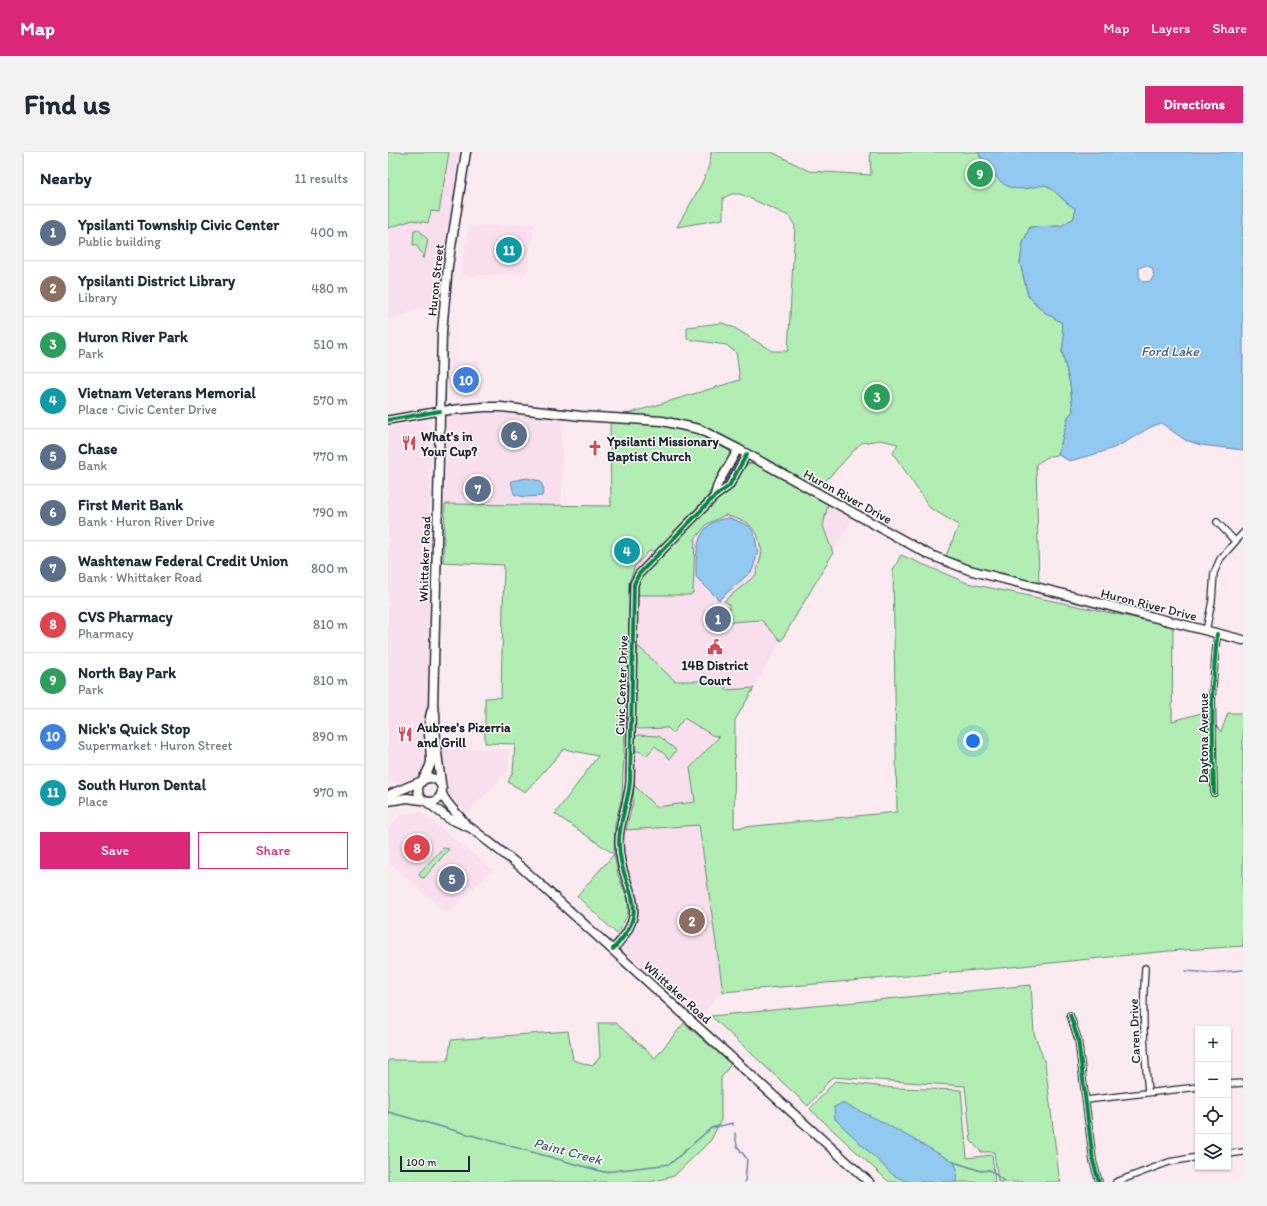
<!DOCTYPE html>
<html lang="en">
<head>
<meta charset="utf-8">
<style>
	body { margin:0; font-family:Itim,sans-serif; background:#f2f2f3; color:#1f2937 }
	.controls { position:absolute; right:12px; bottom:12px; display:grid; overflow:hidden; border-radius:0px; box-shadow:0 1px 3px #0004 }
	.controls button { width:36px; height:36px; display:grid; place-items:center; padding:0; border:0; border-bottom:1px solid #e0e1e3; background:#fff; color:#1f2937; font:20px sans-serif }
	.scale { position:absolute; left:12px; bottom:10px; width:70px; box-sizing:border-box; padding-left:4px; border:2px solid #22223b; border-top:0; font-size:11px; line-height:14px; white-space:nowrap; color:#22223b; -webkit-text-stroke:3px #fdfcf7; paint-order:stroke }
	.you { position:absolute; left:585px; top:589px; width:14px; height:14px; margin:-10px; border:3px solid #fff; border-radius:50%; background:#1a73e8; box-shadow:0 0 0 6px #1a73e833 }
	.badge { display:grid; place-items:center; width:26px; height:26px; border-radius:50%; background:#db2777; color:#fff; font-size:13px; font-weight:700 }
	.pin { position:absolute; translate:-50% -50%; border:2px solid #fff; box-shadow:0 1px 4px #0006 }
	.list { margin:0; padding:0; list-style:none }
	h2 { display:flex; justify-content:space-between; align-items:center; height:52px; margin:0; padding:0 16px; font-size:17px }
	h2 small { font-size:13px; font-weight:400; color:#747a83 }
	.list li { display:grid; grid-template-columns:26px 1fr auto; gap:12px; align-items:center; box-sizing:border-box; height:56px; padding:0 16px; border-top:1px solid #e0e1e3 }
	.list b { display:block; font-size:15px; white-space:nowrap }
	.list p { margin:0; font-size:13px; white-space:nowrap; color:#747a83 }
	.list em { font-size:13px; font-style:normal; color:#747a83 }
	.actions { display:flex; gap:8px; padding:12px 16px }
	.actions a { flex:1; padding:9px 0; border:1px solid #db2777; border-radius:0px; text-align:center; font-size:14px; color:#db2777 }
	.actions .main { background:#db2777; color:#fff }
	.icon { flex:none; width:22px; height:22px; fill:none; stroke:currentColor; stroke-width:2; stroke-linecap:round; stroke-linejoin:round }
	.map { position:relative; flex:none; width:855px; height:1030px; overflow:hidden; border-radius:0px }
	header { display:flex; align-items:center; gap:24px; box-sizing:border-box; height:56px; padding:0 20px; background:#db2777; color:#fff }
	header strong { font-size:19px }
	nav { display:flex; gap:22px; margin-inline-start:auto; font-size:14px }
	.intro { display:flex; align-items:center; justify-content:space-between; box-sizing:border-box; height:96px; padding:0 24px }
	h1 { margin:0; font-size:28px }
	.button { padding:10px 18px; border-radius:0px; background:#db2777; color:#fff; font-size:14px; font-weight:700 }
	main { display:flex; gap:24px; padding:0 24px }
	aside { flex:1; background:#fff; border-radius:0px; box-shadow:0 1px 3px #0004 }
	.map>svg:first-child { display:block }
	.built { fill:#f9dfed }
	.green { fill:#b2eeb3; stroke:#6a8877 }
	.water { fill:#92c9f1; stroke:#6586a8; fill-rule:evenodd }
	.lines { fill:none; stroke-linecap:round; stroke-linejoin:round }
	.stream { stroke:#6586a8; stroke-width:1.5 }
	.minor-casing { stroke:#22223b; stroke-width:8 }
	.tertiary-casing { stroke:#22223b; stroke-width:10 }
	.secondary-casing { stroke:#22223b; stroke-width:11 }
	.minor { stroke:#fdfcf7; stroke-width:5.5 }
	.tertiary { stroke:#fdfcf7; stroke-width:7 }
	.secondary { stroke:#fdfcf7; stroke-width:8 }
	.cycleway-casing { stroke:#fdfcf7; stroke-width:6 }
	.cycleway { stroke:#00873e; stroke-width:4 }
	.labels { text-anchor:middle; stroke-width:3; stroke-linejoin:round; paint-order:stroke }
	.street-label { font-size:13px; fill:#22223b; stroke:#fdfcf7 }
	.poi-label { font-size:13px; font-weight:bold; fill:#22223b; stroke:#fdfcf7; text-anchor:start }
	.water-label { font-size:14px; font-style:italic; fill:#495c7b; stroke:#fdfcf7 }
</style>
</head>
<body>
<header>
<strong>Map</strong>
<nav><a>Map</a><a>Layers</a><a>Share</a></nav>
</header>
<div class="intro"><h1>Find us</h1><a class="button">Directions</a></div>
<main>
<aside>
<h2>Nearby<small>11 results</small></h2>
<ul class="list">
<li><span class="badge" style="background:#5c6f8a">1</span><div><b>Ypsilanti Township Civic Center</b><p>Public building</p></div><em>400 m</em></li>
<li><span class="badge" style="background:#8d6e63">2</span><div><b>Ypsilanti District Library</b><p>Library</p></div><em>480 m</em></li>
<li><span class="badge" style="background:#2e9e5b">3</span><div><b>Huron River Park</b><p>Park</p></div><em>510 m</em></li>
<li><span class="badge" style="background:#0f9aa8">4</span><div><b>Vietnam Veterans Memorial</b><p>Place · Civic Center Drive</p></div><em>570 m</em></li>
<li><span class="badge" style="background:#5c6f8a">5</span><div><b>Chase</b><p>Bank</p></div><em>770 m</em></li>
<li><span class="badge" style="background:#5c6f8a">6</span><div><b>First Merit Bank</b><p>Bank · Huron River Drive</p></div><em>790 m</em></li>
<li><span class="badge" style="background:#5c6f8a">7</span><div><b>Washtenaw Federal Credit Union</b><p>Bank · Whittaker Road</p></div><em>800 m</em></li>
<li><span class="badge" style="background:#e0444e">8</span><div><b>CVS Pharmacy</b><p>Pharmacy</p></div><em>810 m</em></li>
<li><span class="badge" style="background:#2e9e5b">9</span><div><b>North Bay Park</b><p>Park</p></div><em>810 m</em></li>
<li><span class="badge" style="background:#3f7fe0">10</span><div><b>Nick's Quick Stop</b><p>Supermarket · Huron Street</p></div><em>890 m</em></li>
<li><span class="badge" style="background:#0f9aa8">11</span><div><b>South Huron Dental</b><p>Place</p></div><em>970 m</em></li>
</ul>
<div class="actions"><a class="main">Save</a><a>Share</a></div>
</aside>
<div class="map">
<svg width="855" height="1030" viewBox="0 0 855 1030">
	<rect width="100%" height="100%" fill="#fbebf1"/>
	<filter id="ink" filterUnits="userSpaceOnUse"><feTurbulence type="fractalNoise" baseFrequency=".025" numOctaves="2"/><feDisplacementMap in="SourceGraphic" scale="8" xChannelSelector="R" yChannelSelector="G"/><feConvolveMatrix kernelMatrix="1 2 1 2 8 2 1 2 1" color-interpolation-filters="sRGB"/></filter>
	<g filter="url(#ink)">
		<g class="built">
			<polygon points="0,0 71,0 50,152 0,167"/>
			<polygon points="147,72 138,122 72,124 81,74"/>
			<polygon points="63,209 91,209 92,245 63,245"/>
			<polygon points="94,261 145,262 174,267 174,354 57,352 59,267 70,263"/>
			<polygon points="222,267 283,272 316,283 437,350 466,364 347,568 302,616 335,840 316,860 311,869 233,795 248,775 250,756 246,736 236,707 234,679 227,679"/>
			<polygon points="39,269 43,274 39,602 41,612 35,623 24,632 16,633 0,628 0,274"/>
			<polygon points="52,596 121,597 121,618 80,661 61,647"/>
			<polygon points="33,660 105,718 59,762 0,710 0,677 14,661"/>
		</g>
		<g class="green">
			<polygon points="0,0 61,0 51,60 43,59 40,71 25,68 0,76"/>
			<path d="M323,0h61l37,19 62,4 -1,-23h108l7,12 40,25 20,-5c12,7 18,18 30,24l-1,10 -13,8 -31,1 -7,16 -3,20 8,33 16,16 17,10 3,15 -2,15 8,32 3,27 -5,6 -10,38 -9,1 -13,8 3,120 -94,-26 14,-33 -29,-17 -37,-55 5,-9 -18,-4 -19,3 -43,46 -106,-58 -34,-12 -51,-5 113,-34 -4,-28 -10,-7 -39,-6v-12l35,-4 11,4 39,24h16l7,-125 -6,-10 -49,-22h-8l-9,4v21l-46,8c11,-21 34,-52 34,-75z"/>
			<polygon points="30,77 40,88 36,106 34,106 35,103 28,93 25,93 26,78"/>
			<polygon points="222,267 274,271 311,282 342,299 342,304 319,345 268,399 261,399 247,414 241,430 241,481 234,645 227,672 226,702 230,723 240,748 240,762 229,782 189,744 226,702 167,662 210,604 176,597 137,640 120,630 125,620 127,592 97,591 97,546 113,545 116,413 55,410 57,352 223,354"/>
			<polygon points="367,311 440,352 435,374 445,401 393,489 373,468 342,470 341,452 336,449 368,423 374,400 369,381 359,370 337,363 319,372 307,387 305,441 302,443 252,443 248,441 251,427 330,347 345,335 358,312"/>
			<polygon points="513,403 579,431 785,474 784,569 817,560 833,580 840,561 855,561 855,794 781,799 623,815 335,840 311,673 238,678 245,650 246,633 268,655 307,650 302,616 331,585 324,583 296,566 285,581 280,576 250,577 246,573 249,497 251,495 287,529 338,529 338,538 366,536 347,568 346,676 509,660 505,418"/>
			<polygon points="250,583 271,584 288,598 282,607 267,594 258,604 253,600 245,598 245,586"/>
			<polygon points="55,696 61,697 36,726 32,725 31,721"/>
			<polygon points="643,833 646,881 657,911 671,1024 673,1030 610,1030 606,1000 593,1000 583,989 577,934 444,925 420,954 323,864"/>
			<polygon points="210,871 228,871 267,906 296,871 343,912 333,926 333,968 323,988 286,1024 262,1030 0,1030 0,908 60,908 63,888 180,879 185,908 204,914 212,905"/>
			<polygon points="447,929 506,936 573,938 579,1006 604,1003 607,1030 501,1030 422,957"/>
		</g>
		<g class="water">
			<path d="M590,0h265v298l-42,-5 -16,-5 -24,-17c-16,5 -28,16 -43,23 -15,7 -32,10 -48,15l-12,-6 10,-38 5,-6 -3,-27 -8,-32 2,-15 -3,-15 -17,-10 -16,-17 -8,-32 3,-20 7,-16 31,-1 13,-8 1,-10c-12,-6 -18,-17 -30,-23 -12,2 -26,7 -38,1 -10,-5 -24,-24 -29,-34zM758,113l6,3 2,7 -3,6 -8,1 -4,-6v-8z"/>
			<polygon points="139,326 152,329 156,337 154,344 136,345 126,342 123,329"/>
			<path d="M341,366l19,7 6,7 4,20 -6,19 -33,29 -23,-23c0,-26 -1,-56 33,-59z"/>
			<polygon points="454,951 489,967 566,1010 569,1017 568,1030 520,1030 505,1023 447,967 446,955"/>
		</g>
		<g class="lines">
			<g class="stream">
				<polyline points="798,819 823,821 855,818"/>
				<polyline points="0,960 216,1020 282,1012 323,976 345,971 345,973"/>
				<polyline points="347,981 349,994 359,1007 357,1030"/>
				<polyline points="566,1010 593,1019 602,1018 617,1030"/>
			</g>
			<g class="minor-casing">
				<g id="minor">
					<polyline points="829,370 847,389"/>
					<polyline points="818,479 824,449 826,421 832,407 855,381"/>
					<polyline points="826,641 824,545 829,482"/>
					<path d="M757,816c-3,42 -1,82 3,124"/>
					<polyline points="682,863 690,887 705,1009 711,1030"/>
					<polyline points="840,932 855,931"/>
					<polyline points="698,948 810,935"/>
					<polyline points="840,1002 855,1000"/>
					<polyline points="728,1030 781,1010 810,1005"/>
				</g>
			</g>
			<g class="tertiary-casing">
				<g id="tertiary">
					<polyline points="0,268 52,259"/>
					<polyline points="326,345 329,334 350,297"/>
					<path d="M225,797c43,-44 6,-58 6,-107 0,-20 9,-39 11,-60l4,-198 5,-10 75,-77 15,-11 18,-32"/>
				</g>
			</g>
			<g class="secondary-casing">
				<g id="secondary">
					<polyline points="52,259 96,255 113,255 193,264 274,269 311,277 350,297 540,402 581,418 855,488"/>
					<polyline points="45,555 47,561 48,593 53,631"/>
					<circle cx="42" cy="638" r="12"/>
					<path d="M35,627c3,-5 7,-11 8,-17 0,-19 -6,-36 2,-55l9,-375 6,-66 18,-114"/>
					<path d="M54,642c6,13 16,19 24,31"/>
					<polyline points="0,645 3,642 34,629"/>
					<polyline points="0,649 19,646 34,648"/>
					<polyline points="39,650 60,666 83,676 133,715 481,1030"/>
				</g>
			</g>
			<use href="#minor" class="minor"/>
			<use href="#tertiary" class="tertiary"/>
			<use href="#secondary" class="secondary"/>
			<g class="cycleway-casing">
				<g id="cycleway">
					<polyline points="0,268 52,259"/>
					<polyline points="826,641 824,545 829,482"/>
					<path d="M225,797c43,-44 6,-58 6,-107 0,-20 9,-39 11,-60l4,-198 5,-10 75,-77 15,-11 18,-32"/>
					<polyline points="682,863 690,887 705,1009 711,1030"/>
				</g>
			</g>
			<use href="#cycleway" class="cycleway"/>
		</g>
	</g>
	<defs>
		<g id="restaurant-bare" transform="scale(1.2)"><path d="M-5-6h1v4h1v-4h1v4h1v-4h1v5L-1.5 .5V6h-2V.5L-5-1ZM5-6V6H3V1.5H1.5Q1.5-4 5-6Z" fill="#d1495b" stroke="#fdfcf7" stroke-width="2.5" paint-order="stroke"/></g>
		<g id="church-bare" transform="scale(1.2)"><path d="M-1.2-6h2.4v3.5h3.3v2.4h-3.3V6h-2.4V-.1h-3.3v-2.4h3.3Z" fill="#d1495b" stroke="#fdfcf7" stroke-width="2.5" paint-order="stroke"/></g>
		<g id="civic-bare" transform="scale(1.2)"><path d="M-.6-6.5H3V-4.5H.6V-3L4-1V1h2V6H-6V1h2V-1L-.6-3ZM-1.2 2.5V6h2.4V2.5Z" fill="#d1495b" stroke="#fdfcf7" stroke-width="2.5" paint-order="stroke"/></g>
	</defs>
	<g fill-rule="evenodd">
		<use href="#restaurant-bare" x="21" y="291"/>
		<use href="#church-bare" x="207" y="296"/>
		<use href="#civic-bare" x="327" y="495"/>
		<use href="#restaurant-bare" x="17" y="582"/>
	</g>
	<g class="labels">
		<g class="street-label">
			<text transform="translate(47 128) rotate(-84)" y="5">Huron Street</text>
			<text transform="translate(460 344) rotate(29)" y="5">Huron River Drive</text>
			<text transform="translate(36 407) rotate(-88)" y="5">Whittaker Road</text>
			<text transform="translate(761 452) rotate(14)" y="5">Huron River Drive</text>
			<text transform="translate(233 533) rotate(-88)" y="5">Civic Center Drive</text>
			<text transform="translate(815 586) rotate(-90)" y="5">Daytona Avenue</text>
			<text transform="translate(290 840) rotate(42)" y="5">Whittaker Road</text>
			<text transform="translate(746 879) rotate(-92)" y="5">Caren Drive</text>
		</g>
		<g class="poi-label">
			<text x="33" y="289">What's in<tspan x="33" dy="15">Your Cup?</tspan></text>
			<text x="219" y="294">Ypsilanti Missionary<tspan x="219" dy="15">Baptist Church</tspan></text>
			<text x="327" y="518" text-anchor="middle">14B District<tspan x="327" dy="15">Court</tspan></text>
			<text x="29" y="580">Aubree's Pizerria<tspan x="29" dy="15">and Grill</tspan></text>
		</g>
		<g class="water-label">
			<text x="782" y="204">Ford Lake</text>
			<text transform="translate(180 999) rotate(15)" y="5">Paint Creek</text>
		</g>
	</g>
</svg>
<div class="controls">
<button>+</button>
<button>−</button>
<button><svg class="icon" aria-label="locate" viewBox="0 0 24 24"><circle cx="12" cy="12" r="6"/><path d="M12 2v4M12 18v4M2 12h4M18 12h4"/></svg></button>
<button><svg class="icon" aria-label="layers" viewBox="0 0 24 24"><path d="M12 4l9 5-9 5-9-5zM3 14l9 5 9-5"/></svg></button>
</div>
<div class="scale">100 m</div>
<div class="you"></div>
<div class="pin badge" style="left:330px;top:467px;background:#5c6f8a">1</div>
<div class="pin badge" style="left:304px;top:769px;background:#8d6e63">2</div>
<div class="pin badge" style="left:489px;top:245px;background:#2e9e5b">3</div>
<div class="pin badge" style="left:239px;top:399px;background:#0f9aa8">4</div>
<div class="pin badge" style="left:64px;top:727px;background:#5c6f8a">5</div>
<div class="pin badge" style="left:126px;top:283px;background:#5c6f8a">6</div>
<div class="pin badge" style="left:90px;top:337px;background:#5c6f8a">7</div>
<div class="pin badge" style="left:29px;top:696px;background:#e0444e">8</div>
<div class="pin badge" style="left:592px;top:22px;background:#2e9e5b">9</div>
<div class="pin badge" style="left:78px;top:228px;background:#3f7fe0">10</div>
<div class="pin badge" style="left:121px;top:98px;background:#0f9aa8">11</div>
</div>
</main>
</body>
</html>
